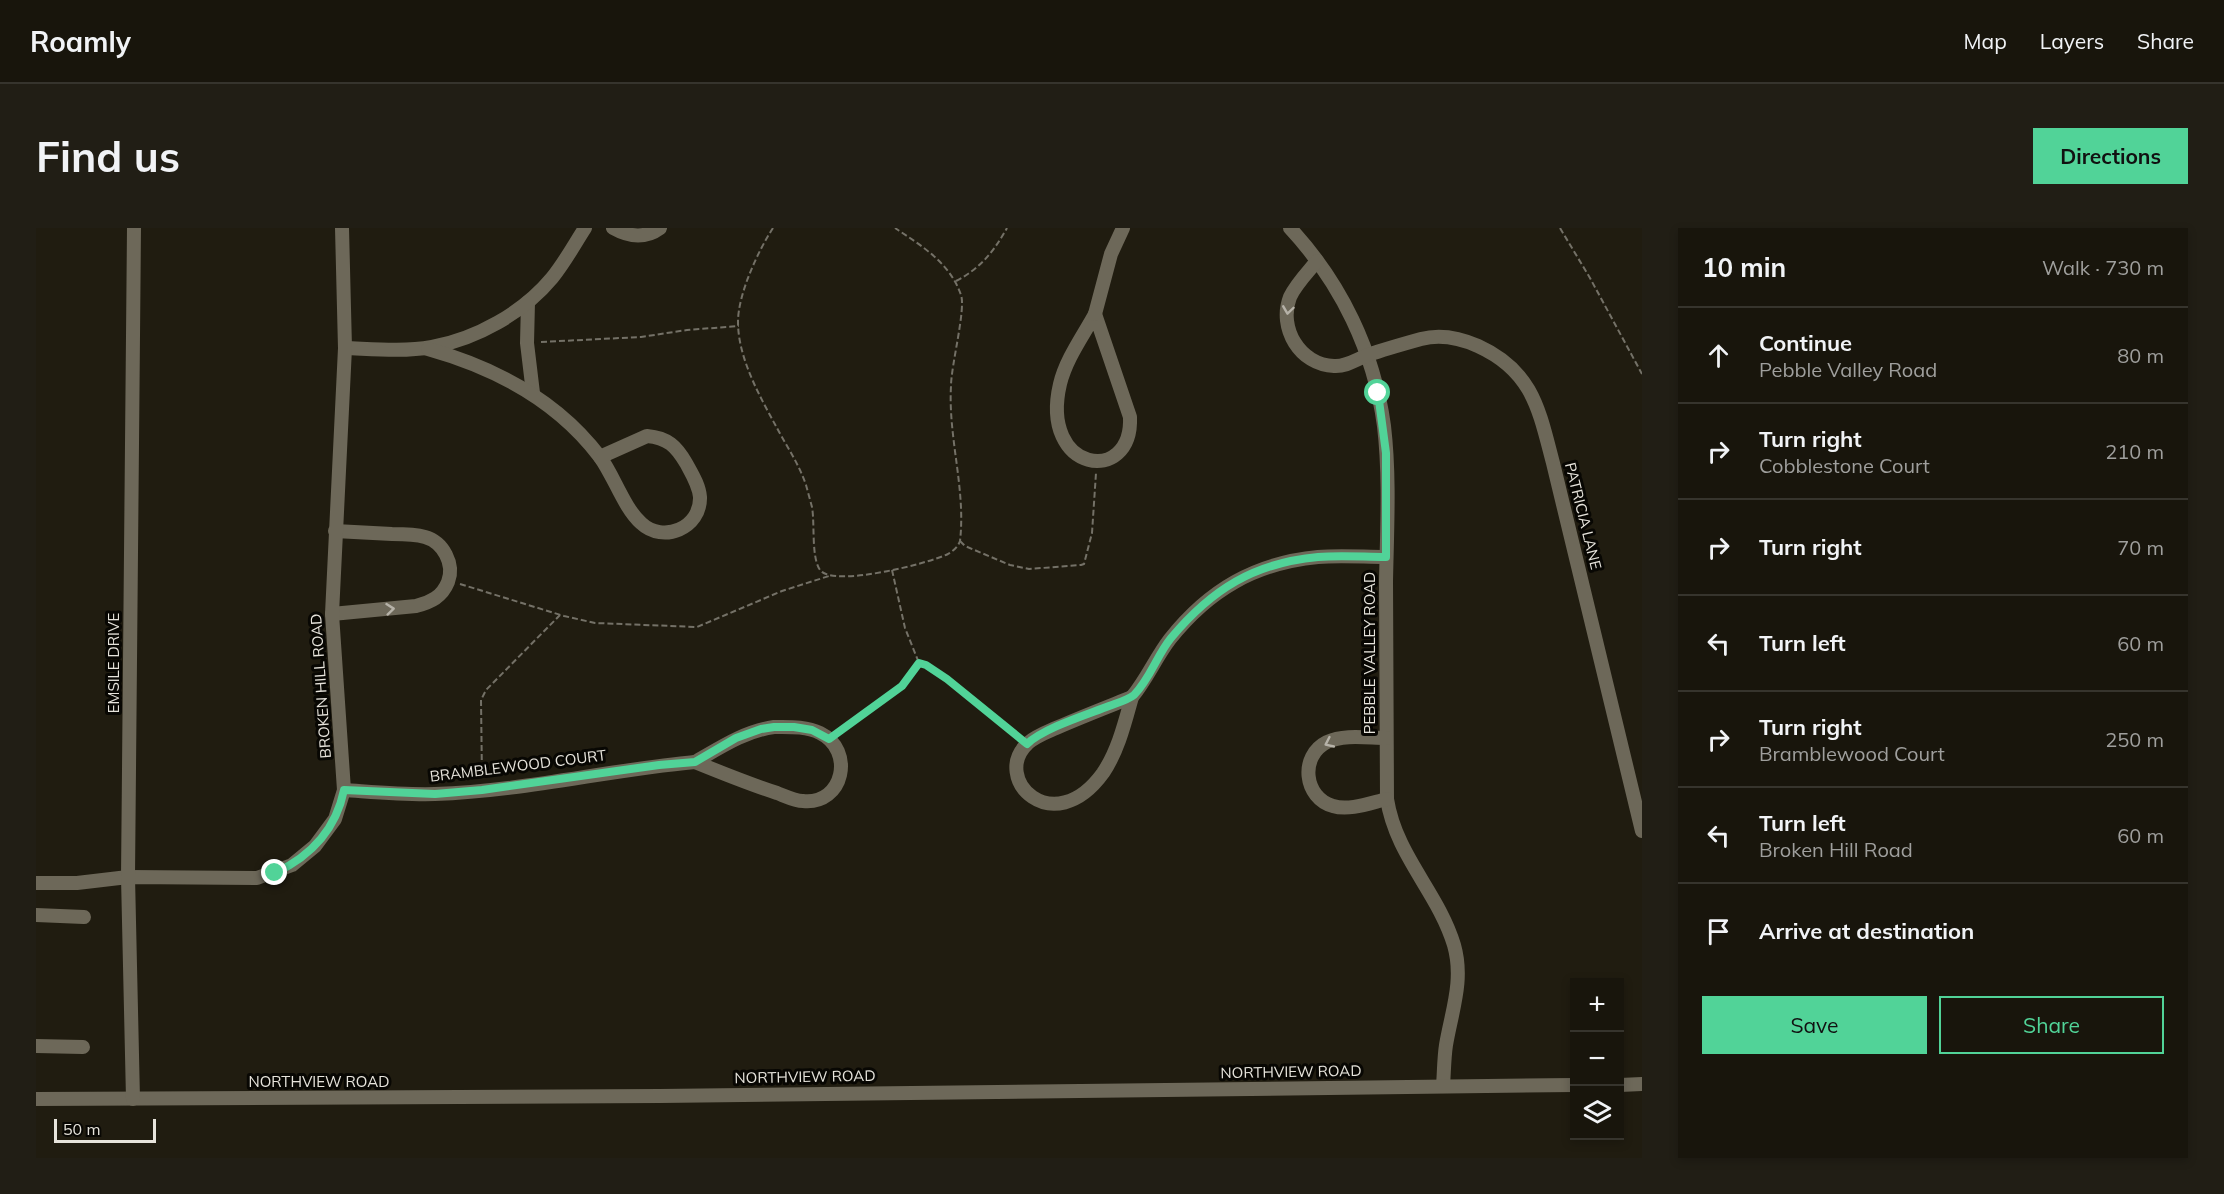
<!DOCTYPE html>
<html lang="en">
<head>
<meta charset="utf-8">
<style>
	body { margin:0; font-family:Mulish,sans-serif; background:#211e15; color:#f1f3f6 }
	.controls { position:absolute; right:18px; bottom:18px; display:grid; overflow:hidden; border-radius:0px; box-shadow:0 3px 9px #0003 }
	.controls button { width:54px; height:54px; display:grid; place-items:center; padding:0; border:0; border-bottom:2px solid #36342d; background:#18150c; color:#f1f3f6; font:30px sans-serif }
	.scale { position:absolute; left:18px; bottom:15px; width:102px; box-sizing:border-box; padding-left:6px; border:3px solid #e7e4dc; border-top:0; font-size:16px; line-height:21px; white-space:nowrap; color:#e7e4dc; -webkit-text-stroke:4px #080703; paint-order:stroke }
	.stop { position:absolute; width:18px; height:18px; margin:-14px; border:4px solid #51d398; border-radius:50%; background:#fff }
	.stop.end { background:#51d398; border-color:#fff; box-shadow:0 2px 6px #0008 }
	.list { margin:0; padding:0; list-style:none }
	h2 { display:flex; justify-content:space-between; align-items:center; height:78px; margin:0; padding:0 24px; font-size:26px }
	h2 small { font-size:20px; font-weight:400; color:#9f9f9d }
	.list li { display:grid; grid-template-columns:39px 1fr auto; gap:18px; align-items:center; box-sizing:border-box; height:96px; padding:0 24px; border-top:2px solid #36342d }
	.list b { display:block; font-size:22px; white-space:nowrap }
	.list p { margin:0; font-size:20px; white-space:nowrap; color:#9f9f9d }
	.list em { font-size:20px; font-style:normal; color:#9f9f9d }
	.actions { display:flex; gap:12px; padding:18px 24px }
	.actions a { flex:1; padding:14px 0; border:2px solid #51d398; border-radius:0px; text-align:center; font-size:21px; color:#51d398 }
	.actions .main { background:#51d398; color:#111 }
	.icon { flex:none; width:33px; height:33px; fill:none; stroke:currentColor; stroke-width:2; stroke-linecap:round; stroke-linejoin:round }
	.map { position:relative; flex:none; width:1606px; height:930px; overflow:hidden; border-radius:0px }
	header { display:flex; align-items:center; gap:36px; box-sizing:border-box; height:84px; padding:0 30px; background:#18150c; border-bottom:2px solid #36342d }
	header strong { font-size:28px }
	nav { display:flex; gap:33px; margin-inline-start:auto; font-size:21px }
	.intro { display:flex; align-items:center; justify-content:space-between; box-sizing:border-box; height:144px; padding:0 36px }
	h1 { margin:0; font-size:42px }
	.button { padding:15px 27px; border-radius:0px; background:#51d398; color:#111; font-size:21px; font-weight:700 }
	main { display:flex; gap:36px; padding:0 36px }
	aside { flex:1; background:#18150c; border-radius:0px; box-shadow:0 3px 9px #0003 }
	.map>svg:first-child { display:block }
	.lines { fill:none; stroke-linecap:round; stroke-linejoin:round }
	.path { stroke:#747167; stroke-width:2; stroke-dasharray:6 3; stroke-linecap:butt }
	.minor { stroke:#6d6859; stroke-width:14 }
	.oneway { stroke:#b6b2a8 }
	.route { stroke:#51d398; stroke-width:8 }
	.labels { text-anchor:middle; stroke-width:6; stroke-linejoin:round; paint-order:stroke }
	.street-label { font-size:15px; fill:#e7e4dc; stroke:#080703 }
</style>
</head>
<body>
<header>
<strong>Roamly</strong>
<nav><a>Map</a><a>Layers</a><a>Share</a></nav>
</header>
<div class="intro"><h1>Find us</h1><a class="button">Directions</a></div>
<main>
<div class="map">
<svg width="1606" height="930" viewBox="0 0 1606 930">
	<rect width="100%" height="100%" fill="#201c10"/>
	<g class="lines">
		<g class="path">
			<path d="M737,0c-15,23 -35,66 -35,94 0,36 22,75 39,106 10,19 22,36 29,57 2,7 4,15 6,22 3,17 -1,50 8,63 13,18 110,-7 128,-16 5,-3 10,-7 12,-13 6,-52 -12,-103 -9,-155 0,-20 15,-77 10,-91 -11,-32 -39,-49 -66,-67"/>
			<polyline points="1524,0 1554,50 1606,146"/>
			<path d="M920,53c25,-13 38,-30 51,-53"/>
			<polyline points="505,114 605,109 651,102 703,98"/>
			<polyline points="924,313 929,318 974,337 993,341 1045,337 1048,336 1056,305 1060,245"/>
			<path d="M856,342l13,58 14,35c27,8 73,54 97,73"/>
			<polyline points="424,356 528,388 559,395 661,399 746,363 793,348"/>
			<polyline points="804,504 866,458 883,435"/>
			<polyline points="446,550 445,472 450,462 524,387"/>
		</g>
		<g class="minor">
			<path d="M577,0c16,9 32,11 47,0"/>
			<path d="M1254,0c51,55 84,123 94,198 6,51 3,104 2,155 0,72 0,145 1,218 9,57 51,93 67,146 10,35 -2,65 -8,100 -2,13 -2,28 -3,41"/>
			<path d="M1281,33c-9,11 -21,23 -27,36 -12,31 10,68 44,69 12,1 23,-7 34,-11 17,-6 35,-11 53,-16 19,-5 39,-1 57,7 55,25 61,64 75,117l89,368"/>
			<polyline points="492,74 491,115 497,165"/>
			<path d="M1059,86l35,103c3,69 -91,56 -70,-33 6,-25 23,-48 35,-70z"/>
			<polyline points="1059,86 1075,26 1087,0"/>
			<path d="M309,120c28,1 58,4 87,-1 44,-8 91,-34 120,-69 13,-16 22,-33 33,-50"/>
			<path d="M392,121c68,19 129,51 172,108"/>
			<path d="M611,208c21,2 29,10 39,27 6,11 13,22 14,34 1,31 -37,47 -59,26 -17,-15 -27,-47 -41,-66z"/>
			<path d="M296,386l84,-8c15,-4 26,-9 32,-24 7,-18 -5,-40 -23,-45 -10,-3 -22,-3 -33,-3 -19,-1 -38,-2 -57,-3"/>
			<path d="M1096,469c-7,25 -14,54 -29,76 -50,69 -113,5 -75,-30 8,-7 19,-11 28,-15 25,-11 51,-21 76,-31z"/>
			<path d="M1096,469c15,-18 24,-40 38,-58 39,-49 85,-76 148,-82 22,-2 46,0 68,0"/>
			<path d="M738,499c15,0 32,-1 46,6 35,17 24,72 -17,68 -8,0 -18,-5 -26,-8 -28,-9 -55,-20 -82,-31 26,-15 50,-31 79,-35z"/>
			<path d="M1350,510c-18,0 -42,-4 -59,4 -28,14 -23,56 6,64 16,5 37,-3 54,-7"/>
			<path d="M308,562c30,2 61,5 91,4 88,-3 173,-24 260,-32"/>
			<polyline points="0,655 41,655 92,649 221,650 256,637 279,618 299,591 308,562 296,386 309,120 306,0"/>
			<polyline points="0,687 48,689"/>
			<polyline points="0,818 47,819"/>
			<polyline points="1584,857 1606,856"/>
			<polyline points="0,871 624,868 1538,857"/>
			<polyline points="97,871 92,649 98,0"/>
		</g>
	</g>
	<defs><path id="oneway-chevron" d="M-2-3.5L2.5 0L-2 3.5" fill="none" stroke-width="1.6" stroke-linecap="round" stroke-linejoin="round" transform="scale(1.5)"/></defs>
	<g class="oneway">
		<use href="#oneway-chevron" transform="translate(1252 82) rotate(98)"/>
		<use href="#oneway-chevron" transform="translate(354 381) rotate(-6)"/>
		<use href="#oneway-chevron" transform="translate(1293 515) rotate(155)"/>
	</g>
	<g class="lines">
		<path class="route" d="M239,645c36,-17 61,-44 69,-83l91,4 47,-4 177,-25 36,-3 41,-24 25,-9 13,-2h20l18,3 17,9 73,-53 17,-23 7,2 21,14 80,65c17,-16 59,-29 82,-38 8,-3 19,-6 25,-11 16,-16 23,-40 37,-57 41,-49 83,-75 147,-81 23,-2 46,0 68,0v-104l-8,-60"/>
	</g>
	<g class="labels">
		<g class="street-label">
			<text transform="translate(1547 288) rotate(76)" y="5">PATRICIA LANE</text>
			<text transform="translate(1334 425) rotate(-90)" y="5">PEBBLE VALLEY ROAD</text>
			<text transform="translate(78 435) rotate(-90)" y="5">EMSILE DRIVE</text>
			<text transform="translate(285 458) rotate(-94)" y="5">BROKEN HILL ROAD</text>
			<text transform="translate(482 538) rotate(-7)" y="5">BRAMBLEWOOD COURT</text>
			<text transform="translate(1255 844) rotate(-1)" y="5">NORTHVIEW ROAD</text>
			<text transform="translate(769 849) rotate(-1)" y="5">NORTHVIEW ROAD</text>
			<text x="283" y="859">NORTHVIEW ROAD</text>
		</g>
	</g>
</svg>
<div class="controls">
<button>+</button>
<button>−</button>
<button><svg class="icon" aria-label="layers" viewBox="0 0 24 24"><path d="M12 4l9 5-9 5-9-5zM3 14l9 5 9-5"/></svg></button>
</div>
<div class="scale">50 m</div>
<div class="stop" style="left:1342px;top:165px"></div>
<div class="stop end" style="left:239px;top:645px"></div>
</div>
<aside>
<h2>10 min<small>Walk · 730 m</small></h2>
<ul class="list">
<li><svg class="icon" aria-label="ahead" viewBox="0 0 24 24"><path d="M12 20V5M6 11l6-6 6 6"/></svg><div><b>Continue</b><p>Pebble Valley Road</p></div><em>80 m</em></li>
<li><svg class="icon" aria-label="right" viewBox="0 0 24 24"><path d="M7 20v-9h11M14 6l5 5-5 5"/></svg><div><b>Turn right</b><p>Cobblestone Court</p></div><em>210 m</em></li>
<li><svg class="icon" aria-label="right" viewBox="0 0 24 24"><path d="M7 20v-9h11M14 6l5 5-5 5"/></svg><div><b>Turn right</b></div><em>70 m</em></li>
<li><svg class="icon" aria-label="left" viewBox="0 0 24 24"><path d="M17 20v-9H6M10 6l-5 5 5 5"/></svg><div><b>Turn left</b></div><em>60 m</em></li>
<li><svg class="icon" aria-label="right" viewBox="0 0 24 24"><path d="M7 20v-9h11M14 6l5 5-5 5"/></svg><div><b>Turn right</b><p>Bramblewood Court</p></div><em>250 m</em></li>
<li><svg class="icon" aria-label="left" viewBox="0 0 24 24"><path d="M17 20v-9H6M10 6l-5 5 5 5"/></svg><div><b>Turn left</b><p>Broken Hill Road</p></div><em>60 m</em></li>
<li><svg class="icon" aria-label="arrive" viewBox="0 0 24 24"><path d="M6 21V4h12l-3 4 3 4H6"/></svg><div><b>Arrive at destination</b></div></li>
</ul>
<div class="actions"><a class="main">Save</a><a>Share</a></div>
</aside>
</main>
</body>
</html>
